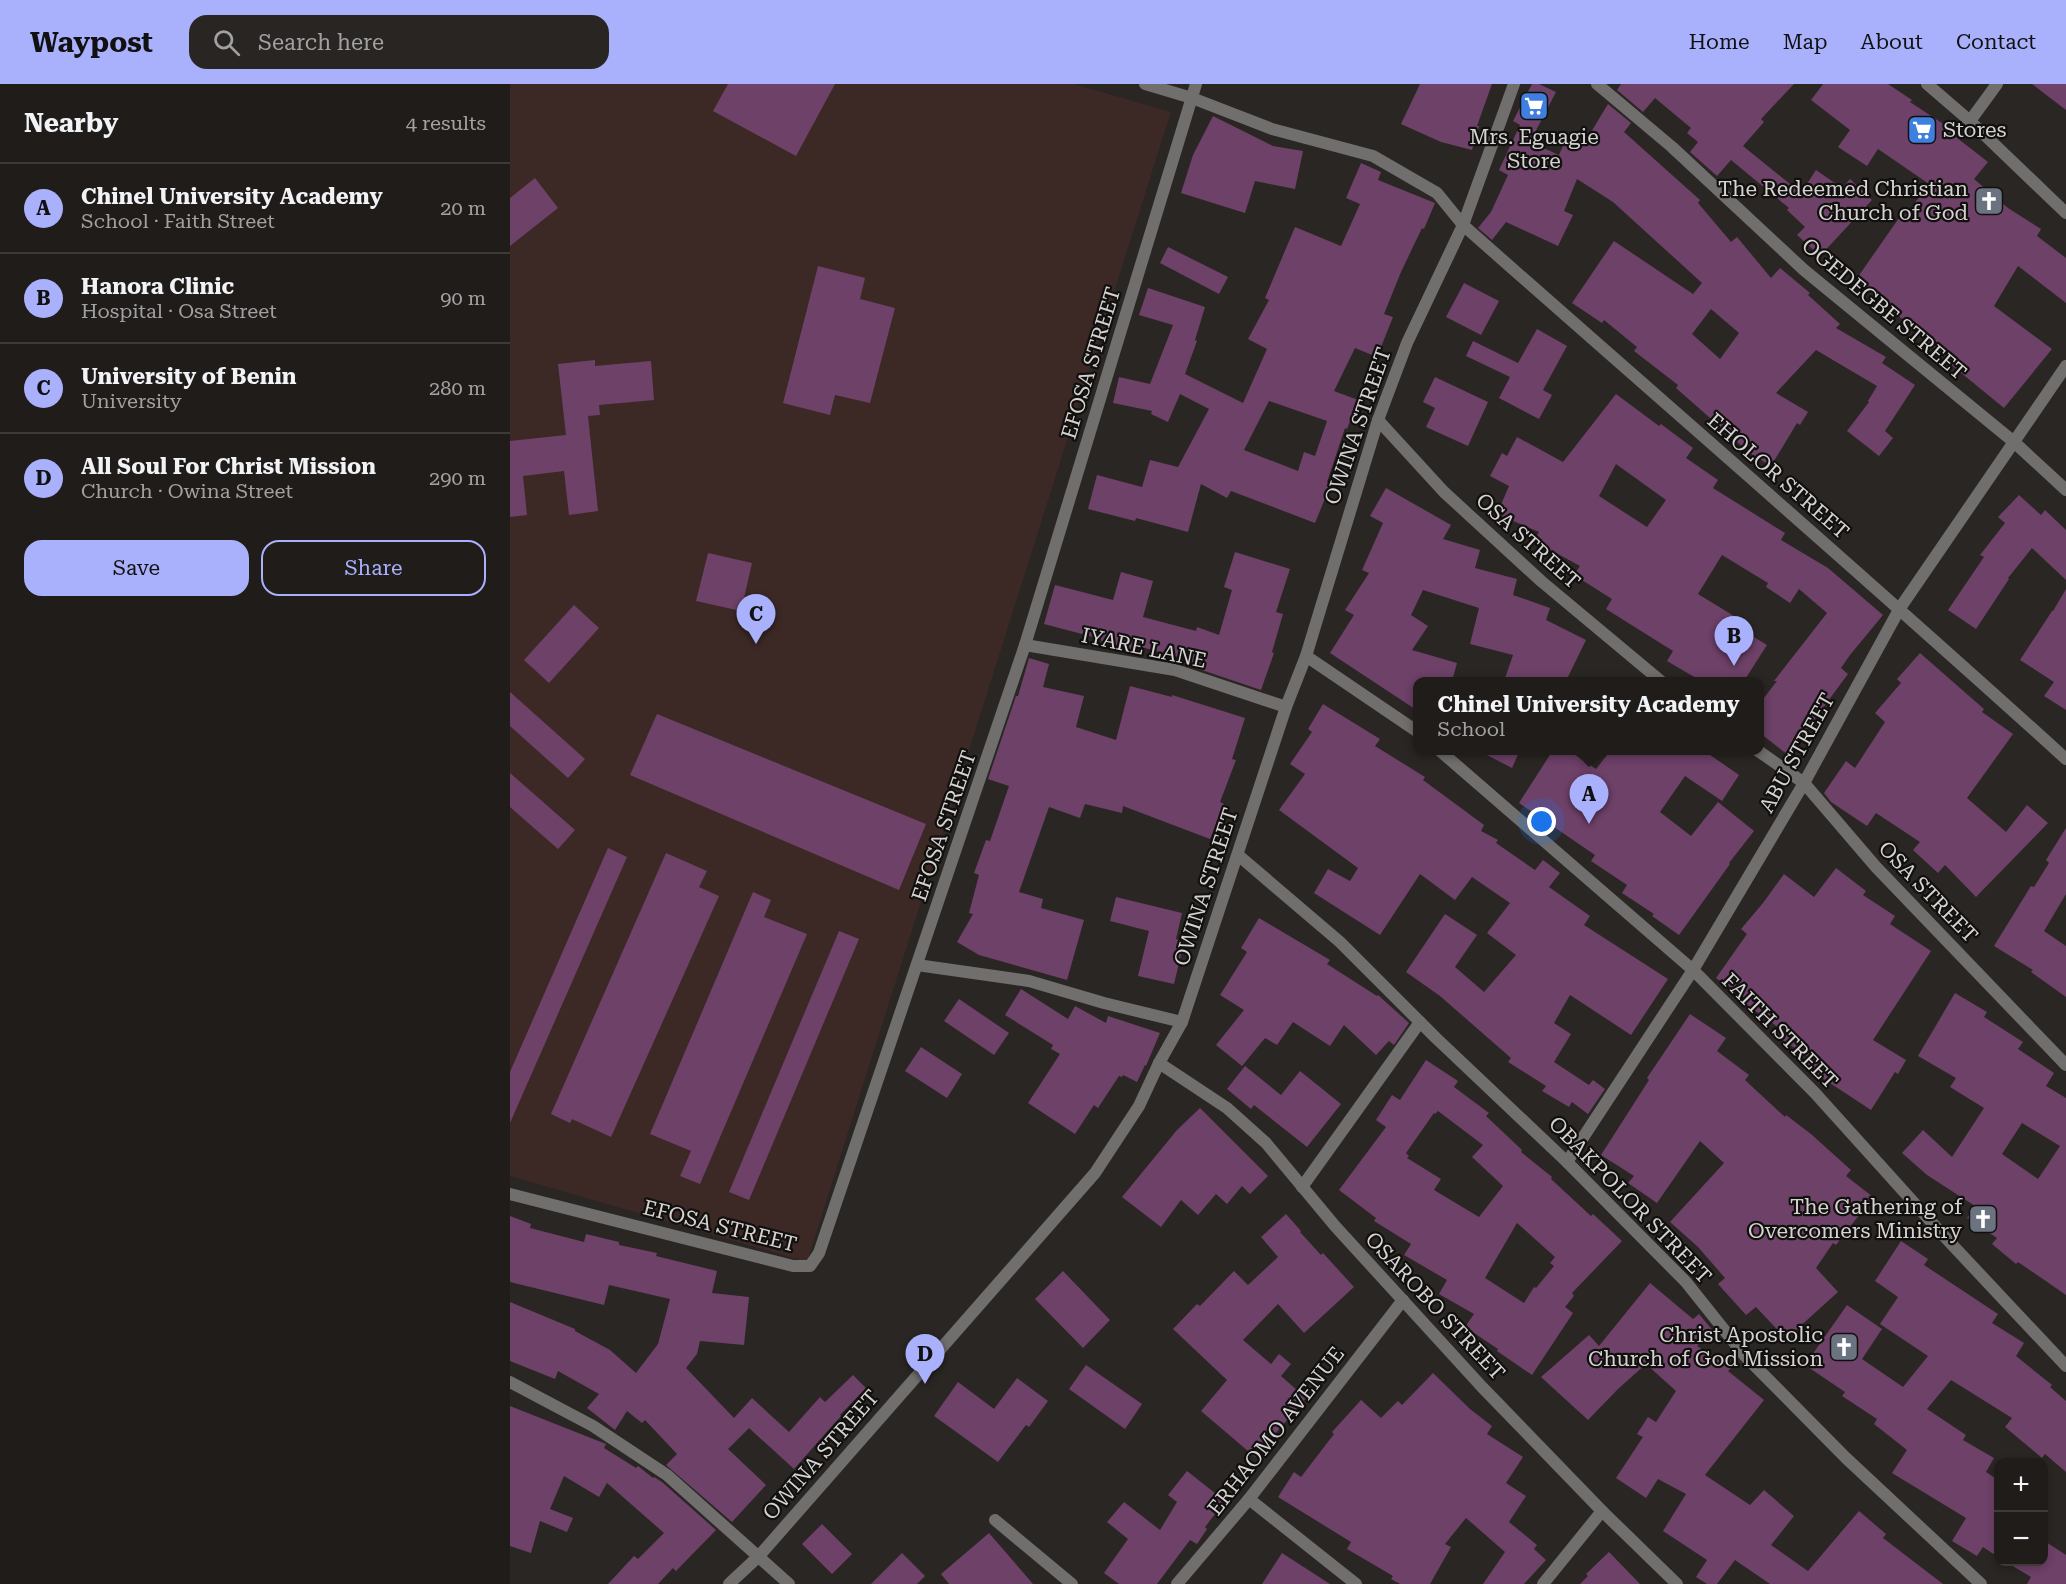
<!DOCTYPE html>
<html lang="en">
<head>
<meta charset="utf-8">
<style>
	body { margin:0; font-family:"Roboto Serif",serif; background:#282523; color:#f1f3f6 }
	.controls { position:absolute; right:18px; bottom:18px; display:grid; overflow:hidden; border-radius:12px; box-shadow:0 3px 9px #0003 }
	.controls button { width:54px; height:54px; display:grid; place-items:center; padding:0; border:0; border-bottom:2px solid #3d3a39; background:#201c1a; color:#f1f3f6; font:30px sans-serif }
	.you { position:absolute; left:1032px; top:738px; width:21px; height:21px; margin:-15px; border:4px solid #fff; border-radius:50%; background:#1a73e8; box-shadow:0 0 0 9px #1a73e833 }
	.badge { display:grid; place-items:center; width:39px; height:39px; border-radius:50%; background:#a9b0fc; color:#111; font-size:20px; font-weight:700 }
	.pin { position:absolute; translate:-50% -50px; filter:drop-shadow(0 2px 3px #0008) }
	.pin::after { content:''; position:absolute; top:32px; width:21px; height:18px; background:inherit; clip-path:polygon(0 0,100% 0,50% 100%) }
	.popup { position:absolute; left:903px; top:593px; width:351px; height:78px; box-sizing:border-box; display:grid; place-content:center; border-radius:12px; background:#201c1a; filter:drop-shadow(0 2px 4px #0005); font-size:20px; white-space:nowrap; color:#a2a1a2 }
	.popup b { font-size:22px; color:#f1f3f6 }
	.popup::after { content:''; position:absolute; left:50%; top:100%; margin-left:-12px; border:12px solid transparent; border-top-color:#201c1a }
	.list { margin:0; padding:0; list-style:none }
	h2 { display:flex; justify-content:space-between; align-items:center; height:78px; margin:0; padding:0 24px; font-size:26px }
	h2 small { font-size:20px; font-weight:400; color:#a2a1a2 }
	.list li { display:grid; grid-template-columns:39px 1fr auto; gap:18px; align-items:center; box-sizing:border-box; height:90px; padding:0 24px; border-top:2px solid #3d3a39 }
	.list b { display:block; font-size:22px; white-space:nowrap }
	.list p { margin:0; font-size:20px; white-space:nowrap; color:#a2a1a2 }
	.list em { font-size:20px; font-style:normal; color:#a2a1a2 }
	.actions { display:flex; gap:12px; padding:18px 24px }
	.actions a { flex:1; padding:14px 0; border:2px solid #a9b0fc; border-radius:18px; text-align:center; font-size:21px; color:#a9b0fc }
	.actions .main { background:#a9b0fc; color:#111 }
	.icon { flex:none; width:33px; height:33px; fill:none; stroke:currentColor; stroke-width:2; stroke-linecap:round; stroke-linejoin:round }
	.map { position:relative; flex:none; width:1556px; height:1500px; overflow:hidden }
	header { display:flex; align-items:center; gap:36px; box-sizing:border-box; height:84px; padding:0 30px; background:#a9b0fc; color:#111 }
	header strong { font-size:28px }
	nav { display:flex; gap:33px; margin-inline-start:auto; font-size:21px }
	.search { width:420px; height:54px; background:#282523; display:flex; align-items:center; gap:15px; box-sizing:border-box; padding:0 21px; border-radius:18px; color:#a2a1a2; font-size:22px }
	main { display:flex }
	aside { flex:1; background:#201c1a }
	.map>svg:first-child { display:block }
	.education { fill:#3c2926 }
	.building { fill:#6e4168; fill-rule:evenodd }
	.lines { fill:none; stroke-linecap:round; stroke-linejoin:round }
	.street { stroke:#716f6e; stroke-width:12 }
	.labels { text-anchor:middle; stroke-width:4.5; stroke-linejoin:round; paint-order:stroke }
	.poi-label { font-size:21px; fill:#d5d3d1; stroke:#11100e; text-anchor:end }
	.street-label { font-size:21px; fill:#d5d3d1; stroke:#11100e }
</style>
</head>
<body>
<header>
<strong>Waypost</strong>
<div class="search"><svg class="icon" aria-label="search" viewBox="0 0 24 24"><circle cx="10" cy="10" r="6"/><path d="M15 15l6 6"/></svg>Search here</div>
<nav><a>Home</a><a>Map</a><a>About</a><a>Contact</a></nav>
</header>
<main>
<aside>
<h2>Nearby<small>4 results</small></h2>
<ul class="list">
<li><span class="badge">A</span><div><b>Chinel University Academy</b><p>School · Faith Street</p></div><em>20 m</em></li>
<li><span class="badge">B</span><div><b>Hanora Clinic</b><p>Hospital · Osa Street</p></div><em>90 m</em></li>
<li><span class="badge">C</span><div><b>University of Benin</b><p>University</p></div><em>280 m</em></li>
<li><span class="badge">D</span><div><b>All Soul For Christ Mission</b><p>Church · Owina Street</p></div><em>290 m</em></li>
</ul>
<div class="actions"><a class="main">Save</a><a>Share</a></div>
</aside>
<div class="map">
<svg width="1556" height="1500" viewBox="0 0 1556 1500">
	<rect width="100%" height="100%" fill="#2a2623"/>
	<polygon class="education" points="0,0 564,0 661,28 297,1178 0,1092"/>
	<g class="building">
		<polygon points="218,0 325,0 286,72 203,27"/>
		<polygon points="910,0 982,0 967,42 969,42 962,66 931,58 891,40"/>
		<path d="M1022,0h7l17,8 -26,50 29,13 9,-21 17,8 23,-38 23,19 -7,9 76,68 -2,3 33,39 6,-5 34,41 9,-10 30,25 -2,2 32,29 -4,4 50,29 -4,6 33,22 -30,46 8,7 -14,18 -32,-25 22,-29 -1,-1 9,-15 -61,-36 -40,43 32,19 -8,13 -3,-2 -26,43 -28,-17 1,-1 -68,-60 2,-3 -44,-34 3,-4 -33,-27 -2,3 -30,-20 42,-62 79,53 9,-11 -89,-81 -36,-23 -13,32 9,4 -15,31 -52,-24 -14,18 -14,-12 13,-16 17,-37 -9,-5 21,-45 -7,-4zM1201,225l28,24 -19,26 -28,-25z"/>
		<polygon points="1111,0 1284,0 1251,35 1254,38 1233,62 1291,109 1306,86 1332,104 1340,95 1362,116 1310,172 1287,151 1295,143 1277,126 1279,124 1221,76 1207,92 1180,68 1188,58 1177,49 1181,44 1145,14 1133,28 1107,6"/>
		<polygon points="1313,0 1378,0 1402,16 1400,18 1444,47 1442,50 1478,78 1464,95 1498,124 1531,145 1527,152 1556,174 1556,219 1508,182 1484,222 1542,265 1494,324 1439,279 1441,278 1412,254 1414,252 1382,227 1384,225 1345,197 1389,134 1392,136 1419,100 1368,65 1357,82 1328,63 1340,46 1301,16"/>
		<polygon points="1522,0 1556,0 1556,26"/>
		<polygon points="703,32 763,62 793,67 785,105 745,97 735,129 671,109 683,71"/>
		<path d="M851,79l20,9 -3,8 57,23 -11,26 -2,-1 -21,44 -17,42 9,3 -16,40 -22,-9 -21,43 24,9 -11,29 -2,-1 -18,54 4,2 -16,39 -84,-32 -4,7 -26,-14 -13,48 -52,-14 -1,3 -47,-12 9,-34 45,12 8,-27 28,7 31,-58 -29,-15 -12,28 -17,-8 1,-3 -39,-8 6,-26 31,7 23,-59 -34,-10 9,-27 57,19 -10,33 2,1 -12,33 58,29 24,-54 -19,-10 21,-39 -4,-2 30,-71 46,19 19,-42 -14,-6zM759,317l58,20 -12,35 -11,-4 -6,19 -54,-21z"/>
		<polygon points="25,94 48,124 0,162 0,114"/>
		<polygon points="658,163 718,193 709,210 650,179"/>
		<polygon points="308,182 355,194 350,215 385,224 360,319 325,311 320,331 273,319"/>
		<polygon points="954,199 989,217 971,251 936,233"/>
		<polygon points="1027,245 1057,262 1033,306 1042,311 1029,335 989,314 1000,293 956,272 963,257 1008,279"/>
		<polygon points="85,276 85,282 141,277 144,316 89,321 90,331 78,332 88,427 59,431 54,387 13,392 17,431 0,433 0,357 56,351 48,280"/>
		<polygon points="925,293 978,318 958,362 916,343 925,324 913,318"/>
		<path d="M1106,310l43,32 2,-2 32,24 -7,10 32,22 -5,8 72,45 -4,7 47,28 55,47 -33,40 -9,13 7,6 -60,81 -28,-22v-30l17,-22h-3l53,-68 -28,-24 -9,14 -24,-16 2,-4 -46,-28 -24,39 36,22 -3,7 36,22 -23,36h-43l-34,-20 6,-10 -67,-42 6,-10 -38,-24 6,-9 -46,-25 5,-9 -42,-18 12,-28 -19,-10 12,-23 5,3 10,-19 46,25zM1106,380l50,36 -19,27 -48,-31z"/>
		<polygon points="876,404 941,441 933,455 970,466 965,484 1007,495 1003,511 1040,524 1036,536 1076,556 1056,597 994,597 1003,571 960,560 969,524 913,506 901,531 918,542 902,566 947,579 942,597 908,597 908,627 820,569 844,531 835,526 859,489 852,486 873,439 860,432"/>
		<polygon points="1509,411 1531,431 1535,426 1556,446 1556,496 1522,464 1498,494 1499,495 1466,545 1438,526 1474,473 1470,471 1495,439 1488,433"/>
		<polygon points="725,468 780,485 766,528 773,530 762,568 764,569 751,606 674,580 676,575 624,561 623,566 591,557 591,555 534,540 545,501 603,516 611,488 643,497 633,533 686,547 687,543 709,551 722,506 714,503"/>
		<polygon points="198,469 242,479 231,527 186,517"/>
		<polygon points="1556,505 1556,626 1534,612 1544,598 1510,576 1542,527 1543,527"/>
		<polygon points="64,521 89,544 39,599 14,576"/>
		<polygon points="1410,569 1474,625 1472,628 1503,650 1457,714 1496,748 1517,721 1538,739 1466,813 1435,781 1428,789 1403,766 1410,758 1366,729 1357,742 1321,718 1314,709 1336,677 1345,684 1375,638 1365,629 1391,599 1387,595"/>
		<polygon points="519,574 539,580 533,603 574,612 566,643 606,656 620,602 662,613 662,611 735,634 722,675 726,676 710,718 714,720 700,755 613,722 612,729 575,720 570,734 539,723 509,808 533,815 531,824 574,836 557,896 469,871 447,858 463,830 459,829 469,791 464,789 476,756 480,757 499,702 478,695 506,612 508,612"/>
		<polygon points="0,608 75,675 58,694 0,642"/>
		<polygon points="813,620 870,655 865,662 915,693 913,696 974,741 971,747 988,756 986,759 1025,786 1033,776 1050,789 1039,803 1080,832 1074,841 1158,895 1121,951 1060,911 1044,939 1061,950 1044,978 1079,1001 1083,996 1095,1005 1078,1030 1062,1018 1059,1023 1032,1007 1036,1002 998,978 1001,974 930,912 896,888 935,830 967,851 945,883 974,908 1006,871 977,849 1000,819 962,793 945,816 910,790 870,851 804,809 818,785 840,797 848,784 769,726 795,690 780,680 802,648 798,645"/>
		<polygon points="147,630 416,740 389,806 120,691"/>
		<polygon points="967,666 1010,666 1002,684"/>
		<polygon points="1043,666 1058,666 1086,685 1101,666 1193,666 1229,691 1212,717 1175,692 1150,728 1181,752 1208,718 1244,747 1219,779 1220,780 1169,851 1142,832 1144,830 1112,809 1117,801 1081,777 1085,771 1009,719"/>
		<polygon points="0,689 65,746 48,765 0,723"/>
		<polygon points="1556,744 1556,810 1534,847 1556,862 1556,913 1521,888 1523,886 1484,862 1521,802 1524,803 1539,779 1536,776"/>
		<polygon points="98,764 117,773 0,1039 0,988"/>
		<polygon points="156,769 197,787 189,803 209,812 101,1053 62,1035 60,1039 41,1030"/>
		<polygon points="1326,784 1356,807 1353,811 1385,832 1380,840 1421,867 1363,956 1396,976 1388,990 1385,988 1361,1026 1291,980 1297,972 1268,953 1272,946 1233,918 1235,914 1206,894 1237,850 1231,845 1253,819 1274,790 1304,813"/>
		<polygon points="243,808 261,816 254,833 297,850 190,1100 170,1092 181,1067 140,1050"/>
		<polygon points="606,813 672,829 666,855 674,858 664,900 628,892 639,847 600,837"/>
		<polygon points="749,834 820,876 817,880 867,912 868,911 899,939 884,961 879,957 866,971 834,941 820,962 783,938 767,961 755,954 732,982 706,961 734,926 710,911 737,868 731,864"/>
		<polygon points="329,847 349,855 239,1116 219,1108"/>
		<polygon points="511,905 558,935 565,922 596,939 598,932 650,949 636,982 635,981 627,998 613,991 612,993 609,992 588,1024 584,1021 565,1050 518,1019 550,970 541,965 543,961 495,931"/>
		<path d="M1445,909l32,19 -3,5 39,25 -5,7 36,24 -8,13 20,12v197l-48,-33 -2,2 -24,-20 5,-6 -30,-20 8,-12 -48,-31 -25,-22 21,-23 29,27 32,-49 -34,-21 6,-9 -38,-22zM1512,1039l38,23 -22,33 -36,-25z"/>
		<polygon points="449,915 499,949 484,971 434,937"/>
		<polygon points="1180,930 1216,954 1207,967 1239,991 1235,996 1275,1033 1276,1031 1301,1050 1341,1086 1336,1092 1363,1113 1326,1161 1323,1159 1306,1184 1328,1208 1276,1255 1246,1223 1236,1231 1208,1200 1215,1194 1188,1163 1160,1138 1214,1079 1190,1057 1147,1119 1118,1099 1124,1092 1091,1071 1139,996 1137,994"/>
		<polygon points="411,963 452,990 437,1014 395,987"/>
		<path d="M916,976l32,21 -4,6 35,26 -3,3 36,34 -1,2 31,25 -1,2 40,37 2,-2 29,27 -50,52 2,3 -9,11 8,6 -41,62 -35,-24 1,-2 -33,-22 9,-13 -35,-20 8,-14 -43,-25 7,-11 -37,-23 2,-3 -37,-28 47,-63 -10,-7 16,-25 8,5zM928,1027l45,34 -11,12 31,29 -24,31 -45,-27 7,-11 -34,-21 2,-2 -3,-3 28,-40 1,1zM1007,1139l38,34 -5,6 4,3 -18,22 -2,-1 -10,16 -39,-25z"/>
		<polygon points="735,982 771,1011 790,987 831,1020 797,1063 744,1021 741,1025 717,1005"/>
		<polygon points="690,1024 758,1092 740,1110 732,1102 717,1120 706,1110 688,1131 671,1116 651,1143 612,1113 667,1046"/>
		<polygon points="776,1130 791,1147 790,1148 811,1171 813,1169 844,1203 794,1249 768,1220 733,1256 761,1280 769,1270 781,1280 771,1292 796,1314 745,1373 691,1327 717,1296 663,1245 687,1220 690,1222 724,1187 738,1201 768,1173 751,1153"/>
		<polygon points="0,1132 21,1140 20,1144 74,1158 76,1150 109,1158 109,1161 147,1169 146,1172 207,1187 202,1209 239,1213 234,1261 190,1257 187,1270 176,1284 224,1334 242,1314 279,1348 310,1313 315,1318 343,1291 356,1304 330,1331 331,1332 284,1385 239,1344 218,1365 256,1401 222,1438 156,1381 167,1370 135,1336 132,1339 117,1327 105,1346 77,1324 89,1310 48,1287 45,1295 0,1277 0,1218 65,1245 65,1247 100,1266 126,1289 148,1260 160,1215 99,1201 94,1221 0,1198"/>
		<polygon points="1391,1157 1418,1175 1414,1181 1488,1230 1482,1239 1514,1259 1506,1272 1542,1301 1540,1303 1556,1317 1556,1388 1535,1370 1532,1374 1495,1343 1502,1334 1441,1296 1417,1325 1456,1351 1453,1356 1484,1374 1476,1388 1488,1396 1488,1473 1473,1463 1467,1472 1442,1457 1456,1434 1382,1389 1397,1366 1364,1340 1367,1335 1332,1312 1335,1308 1295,1281 1337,1221 1372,1245 1352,1275 1393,1303 1418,1272 1370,1240 1388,1213 1365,1197"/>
		<polygon points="553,1187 600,1236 573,1264 525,1215"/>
		<polygon points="1140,1199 1183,1235 1189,1230 1204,1248 1187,1262 1221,1284 1218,1287 1254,1316 1195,1391 1240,1421 1254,1406 1284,1432 1261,1461 1298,1487 1349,1427 1376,1450 1373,1454 1433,1500 1260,1500 1225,1476 1207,1500 1197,1500 1186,1493 1197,1476 1153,1447 1176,1410 1148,1395 1136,1414 1106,1394 1133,1353 1127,1350 1138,1333 1146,1338 1166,1307 1136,1280 1108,1305 1078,1336 1031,1293 1079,1251 1089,1262"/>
		<polygon points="576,1281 632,1320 615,1345 559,1305"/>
		<polygon points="923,1289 960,1325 982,1342 977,1350 1013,1373 996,1399 1016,1412 999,1438 1027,1461 1024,1465 1036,1476 1014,1500 973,1500 995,1468 956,1434 935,1460 941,1463 920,1500 890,1500 881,1495 883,1492 837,1465 841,1458 768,1413 784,1388 791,1393 824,1350 822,1348 851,1316 871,1334 888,1317 892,1321"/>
		<polygon points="507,1294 538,1317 519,1343 516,1341 488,1378 424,1332 448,1298 484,1325"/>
		<polygon points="0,1322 96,1360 94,1364 126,1384 128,1382 143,1394 144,1393 152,1398 206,1446 166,1487 163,1484 148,1500 98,1500 124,1472 128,1475 154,1449 97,1399 89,1413 54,1392 40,1425 63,1434 57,1448 30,1437 21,1469 0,1462"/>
		<polygon points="677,1387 715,1417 695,1443 697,1445 687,1460 680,1456 647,1500 609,1500 594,1489 618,1455 597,1438 614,1418 650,1446 667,1418 658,1411"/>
		<polygon points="312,1440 342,1470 322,1490 292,1460"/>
		<polygon points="479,1449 523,1500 439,1500 431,1490"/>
		<polygon points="1533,1456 1556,1471 1556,1500 1517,1500 1521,1493 1496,1478 1533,1478"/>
		<polygon points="1099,1468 1130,1500 1070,1500 1078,1492 1076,1490"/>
		<polygon points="392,1469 415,1492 407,1500 361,1500"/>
		<polygon points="772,1469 820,1500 752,1500"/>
	</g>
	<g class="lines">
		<g class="street">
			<path d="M635,0l47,14 80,31 101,27 64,37 26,32c201,178 404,353 603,534"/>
			<polyline points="1087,0 1162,63 1294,186 1504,358 1556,406"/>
			<polyline points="1417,0 1460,37 1556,129"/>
			<polyline points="1460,37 1487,0"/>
			<polyline points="868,336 934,408 1031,497 1152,598"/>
			<polyline points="515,561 665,586 776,623"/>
			<polyline points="796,572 908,648"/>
			<polyline points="929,666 1183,886 1305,1009 1433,1151 1556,1282"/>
			<polyline points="1247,666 1294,699 1366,783 1556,981"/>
			<polyline points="728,771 830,858 926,954 1057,1078 1176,1198 1235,1272 1336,1374 1471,1500"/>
			<polyline points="407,881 519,897 594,919 672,938"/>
			<polyline points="649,979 717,1024 756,1059 825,1142 972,1303 1092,1427 1167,1500"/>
			<polyline points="1057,1078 1183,886 1294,699 1390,524 1556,282"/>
			<polyline points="792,1103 910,938"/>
			<polyline points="0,1110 283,1182 300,1182 309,1169 515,561 686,0"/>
			<polyline points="0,1298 83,1342 157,1391 279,1500"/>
			<polyline points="739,1415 846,1500"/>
			<polyline points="485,1436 562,1500"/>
			<polyline points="219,1500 249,1472 585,1089 629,1022 649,979 672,938 776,623 796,572 868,336 897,259 953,141 1004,0"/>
			<polyline points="667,1500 739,1415 893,1216"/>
			<polyline points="1033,1500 1092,1427"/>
		</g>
	</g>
	<defs>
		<g id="supermarket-square" transform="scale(1.5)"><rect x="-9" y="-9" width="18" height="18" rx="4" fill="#3f7fe0" stroke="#11100e"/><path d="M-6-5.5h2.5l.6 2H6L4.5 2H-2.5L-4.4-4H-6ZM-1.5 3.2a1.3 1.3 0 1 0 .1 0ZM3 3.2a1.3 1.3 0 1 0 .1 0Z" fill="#fff"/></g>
		<g id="church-square" transform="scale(1.5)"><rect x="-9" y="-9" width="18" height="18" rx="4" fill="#6b7280" stroke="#11100e"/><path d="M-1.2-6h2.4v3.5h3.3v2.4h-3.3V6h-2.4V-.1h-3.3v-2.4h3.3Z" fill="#fff"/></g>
	</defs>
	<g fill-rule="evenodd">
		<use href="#supermarket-square" x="1024" y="22"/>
		<use href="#supermarket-square" x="1412" y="46"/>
		<use href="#church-square" x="1479" y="117"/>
		<use href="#church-square" x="1473" y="1135"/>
		<use href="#church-square" x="1334" y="1263"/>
	</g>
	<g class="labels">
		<g class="poi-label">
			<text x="1433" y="53" text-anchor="start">Stores</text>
			<text x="1024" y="60" text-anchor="middle">Mrs. Eguagie<tspan x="1024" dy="24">Store</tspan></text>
			<text x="1458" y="112">The Redeemed Christian<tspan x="1458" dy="24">Church of God</tspan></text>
			<text x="1452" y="1130">The Gathering of<tspan x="1452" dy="24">Overcomers Ministry</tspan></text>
			<text x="1313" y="1258">Christ Apostolic<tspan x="1313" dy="24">Church of God Mission</tspan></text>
		</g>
		<g class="street-label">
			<text transform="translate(1374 225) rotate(40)" y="7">OGEDEGBE STREET</text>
			<text transform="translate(581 279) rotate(-73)" y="7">EFOSA STREET</text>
			<text transform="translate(848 342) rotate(-71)" y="7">OWINA STREET</text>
			<text transform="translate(1268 392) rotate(41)" y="7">EHOLOR STREET</text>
			<text transform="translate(1018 457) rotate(42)" y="7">OSA STREET</text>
			<text transform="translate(634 564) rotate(12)" y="7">IYARE LANE</text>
			<text transform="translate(1287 669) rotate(-61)" y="7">ABU STREET</text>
			<text transform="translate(434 742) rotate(-71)" y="7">EFOSA STREET</text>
			<text transform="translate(696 803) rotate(-72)" y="7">OWINA STREET</text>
			<text transform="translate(1418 808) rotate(46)" y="7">OSA STREET</text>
			<text transform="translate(1270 947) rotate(45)" y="7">FAITH STREET</text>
			<text transform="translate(1120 1116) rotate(46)" y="7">OBAKPOLOR STREET</text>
			<text transform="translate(210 1142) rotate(14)" y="7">EFOSA STREET</text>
			<text transform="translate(925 1222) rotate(47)" y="7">OSAROBO STREET</text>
			<text transform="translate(766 1347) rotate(-52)" y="7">ERHAOMO AVENUE</text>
			<text transform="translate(311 1371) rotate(-49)" y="7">OWINA STREET</text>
		</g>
	</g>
</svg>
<div class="controls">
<button>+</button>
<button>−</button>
</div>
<div class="you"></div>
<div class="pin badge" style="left:1079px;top:740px">A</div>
<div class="popup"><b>Chinel University Academy</b>School</div>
<div class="pin badge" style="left:1224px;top:582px">B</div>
<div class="pin badge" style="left:246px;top:560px">C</div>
<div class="pin badge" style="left:415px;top:1300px">D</div>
</div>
</main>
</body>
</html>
